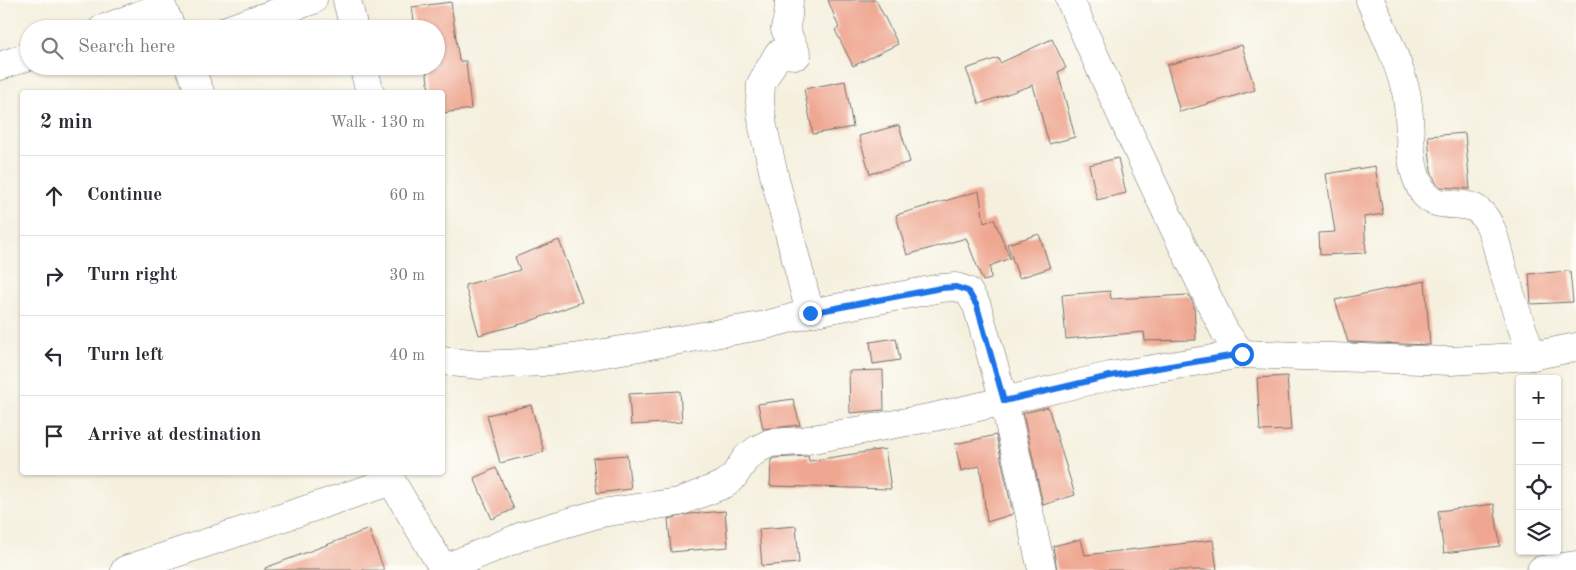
<!DOCTYPE html>
<html lang="en">
<head>
<meta charset="utf-8">
<style>
	body { margin:0; font-family:"Old Standard TT",serif; background:#f7f7f7; color:#2b2b33 }
	.controls { position:absolute; right:15px; bottom:15px; display:grid; overflow:hidden; border-radius:5px; box-shadow:0 1px 4px #0004 }
	.controls button { width:45px; height:45px; display:grid; place-items:center; padding:0; border:0; border-bottom:1px solid #e1e1e2; background:#fff; color:#2b2b33; font:25px sans-serif }
	.stop { position:absolute; width:15px; height:15px; margin:-11px; border:4px solid #1a73e8; border-radius:50%; background:#fff }
	.stop.end { background:#1a73e8; border-color:#fff; box-shadow:0 1px 5px #0008 }
	.list { margin:0; padding:0; list-style:none }
	h2 { display:flex; justify-content:space-between; align-items:center; height:65px; margin:0; padding:0 20px; font-size:21px }
	h2 small { font-size:16px; font-weight:400; color:#7c7c81 }
	.list li { display:grid; grid-template-columns:32px 1fr auto; gap:15px; align-items:center; box-sizing:border-box; height:80px; padding:0 20px; border-top:1px solid #e1e1e2 }
	.list b { display:block; font-size:19px; white-space:nowrap }
	.list em { font-size:16px; font-style:normal; color:#7c7c81 }
	.icon { flex:none; width:28px; height:28px; fill:none; stroke:currentColor; stroke-width:2; stroke-linecap:round; stroke-linejoin:round }
	.map { position:relative; flex:none; width:1576px; height:570px; overflow:hidden }
	.search { position:absolute; background:#fff; box-shadow:0 1px 4px #0004; left:20px; top:20px; width:425px; height:55px; display:flex; align-items:center; gap:12px; box-sizing:border-box; padding:0 18px; border-radius:28px; color:#7c7c81; font-size:19px }
	.panel { position:absolute; background:#fff; box-shadow:0 1px 4px #0004; left:20px; top:90px; width:425px; height:385px; border-radius:5px }
	.map>svg:first-child { display:block }
	.building { fill:#efa792 }
	.lines { fill:none; stroke-linecap:round; stroke-linejoin:round }
	.minor-casing { stroke:#72706a; stroke-width:29 }
	.minor { stroke:#fff; stroke-width:28 }
	.route { stroke:#1a73e8; stroke-width:6 }
</style>
</head>
<body>
<div class="map">
<svg width="1576" height="570" viewBox="0 0 1576 570">
	<rect width="100%" height="100%" fill="#fdfcf7"/>
	<filter id="ink" filterUnits="userSpaceOnUse"><feTurbulence type="fractalNoise" baseFrequency=".02" numOctaves="2"/><feDisplacementMap in="SourceGraphic" scale="10" xChannelSelector="R" yChannelSelector="G"/><feConvolveMatrix kernelMatrix="1 2 1 2 8 2 1 2 1" color-interpolation-filters="sRGB"/></filter>
	<filter id="wash" filterUnits="userSpaceOnUse"><feTurbulence type="fractalNoise" baseFrequency=".0096" numOctaves="4" result="noise"/><feDisplacementMap in="SourceGraphic" scale="20" xChannelSelector="R" yChannelSelector="G"/><feGaussianBlur stdDeviation="1.12" result="paint"/><feColorMatrix in="noise" values="0 0 0 0 0 0 0 0 0 0 0 0 0 0 0 0 0 1.4 0 .05"/><feComposite in="paint" operator="in"/></filter>
	<g filter="url(#wash)">
		<rect width="100%" height="100%" fill="#f5f0de"/>
		<g id="blocks">
			<g class="building">
				<polygon points="828,0 876,0 898,44 853,66 835,30 839,28"/>
				<polygon points="451,2 459,61 466,61 471,109 442,113 442,92 429,92 426,66 436,66 436,29 415,29 412,7"/>
				<polygon points="1052,39 1066,68 1058,72 1075,137 1049,144 1033,85 979,104 966,69 998,58 1000,63"/>
				<polygon points="1242,45 1255,90 1180,112 1167,65"/>
				<polygon points="845,81 853,127 813,134 804,89"/>
				<polygon points="899,125 910,162 870,174 859,136"/>
				<polygon points="1465,133 1470,189 1441,187 1436,183 1431,170 1428,136"/>
				<polygon points="1118,158 1126,193 1097,200 1089,165"/>
				<polygon points="1375,166 1383,214 1364,217 1366,253 1320,255 1319,233 1335,232 1326,174"/>
				<polygon points="979,191 984,223 994,219 1010,258 990,266 991,279 983,281 966,238 907,255 896,215"/>
				<polygon points="1039,234 1050,268 1019,278 1007,244"/>
				<polygon points="559,240 582,302 525,323 479,335 465,285 520,270 515,257"/>
				<polygon points="1570,271 1573,302 1531,304 1529,274"/>
				<polygon points="1425,281 1430,345 1348,342 1335,300"/>
				<polygon points="1110,291 1111,299 1189,295 1194,306 1196,340 1145,341 1144,332 1066,339 1062,295"/>
				<polygon points="896,338 900,360 873,364 870,342"/>
				<polygon points="883,370 884,410 850,413 849,371"/>
				<polygon points="1287,376 1291,430 1260,431 1257,378"/>
				<polygon points="680,391 682,422 631,425 629,394"/>
				<polygon points="793,399 800,425 763,429 758,404"/>
				<polygon points="531,405 544,452 500,463 487,415"/>
				<polygon points="1048,407 1075,495 1043,505 1023,413"/>
				<polygon points="996,435 1013,514 987,522 980,466 961,471 955,444"/>
				<polygon points="885,449 891,489 770,486 771,460 774,458 808,456 809,461"/>
				<polygon points="627,455 631,489 597,493 593,458"/>
				<polygon points="496,468 514,509 492,519 474,478"/>
				<polygon points="1494,504 1500,546 1444,553 1438,511"/>
				<polygon points="725,511 728,547 671,552 668,519 690,514"/>
				<polygon points="796,526 799,563 762,566 759,529"/>
				<polygon points="369,529 384,570 265,570 265,568"/>
				<polygon points="1081,539 1085,555 1213,540 1217,570 1057,570 1053,546"/>
			</g>
		</g>
	</g>
	<g filter="url(#ink)">
		<use href="#blocks" fill-opacity="0" stroke="#72706a" stroke-width="1"/>
		<g class="lines">
			<g class="minor-casing">
				<g id="minor">
					<polyline points="159,0 172,29"/>
					<polyline points="347,0 354,29"/>
					<polyline points="789,0 788,16 785,29 797,55 778,54 761,84 760,102 763,127 775,179 810,313"/>
					<path d="M1370,0c13,30 28,60 36,92 7,32 -1,70 17,100 13,20 41,6 56,19 16,14 18,40 24,59 9,29 19,58 29,86"/>
					<polyline points="102,29 161,7"/>
					<polyline points="229,29 313,0"/>
					<polyline points="0,66 29,56"/>
					<polyline points="189,66 200,92"/>
					<polyline points="363,66 370,92"/>
					<polyline points="1242,354 1451,361 1532,356 1576,347"/>
					<path d="M442,361l38,4 63,-3 50,-7 173,-30 44,-12 131,-25 15,-1 12,4 9,15 27,95 106,-25 132,-22 -17,-22c-55,-109 -106,-220 -155,-332"/>
					<polyline points="386,472 444,570"/>
					<polyline points="443,569 525,535 601,513 679,502 725,484 734,476 746,458 758,449 770,443 802,441 934,417 1004,401 1042,570"/>
					<polyline points="125,570 392,481"/>
					<polyline points="1541,570 1576,565"/>
				</g>
			</g>
			<use href="#minor" class="minor"/>
		</g>
	</g>
	<g class="lines" filter="url(#ink)">
		<polyline class="route" points="810,313 941,288 956,287 968,291 977,306 1004,401 1110,376 1242,354"/>
	</g>
</svg>
<div class="controls">
<button>+</button>
<button>−</button>
<button><svg class="icon" aria-label="locate" viewBox="0 0 24 24"><circle cx="12" cy="12" r="6"/><path d="M12 2v4M12 18v4M2 12h4M18 12h4"/></svg></button>
<button><svg class="icon" aria-label="layers" viewBox="0 0 24 24"><path d="M12 4l9 5-9 5-9-5zM3 14l9 5 9-5"/></svg></button>
</div>
<div class="stop" style="left:1242px;top:354px"></div>
<div class="stop end" style="left:810px;top:313px"></div>
<div class="search"><svg class="icon" aria-label="search" viewBox="0 0 24 24"><circle cx="10" cy="10" r="6"/><path d="M15 15l6 6"/></svg>Search here</div>
<section class="panel">
<h2>2 min<small>Walk · 130 m</small></h2>
<ul class="list">
<li><svg class="icon" aria-label="ahead" viewBox="0 0 24 24"><path d="M12 20V5M6 11l6-6 6 6"/></svg><div><b>Continue</b></div><em>60 m</em></li>
<li><svg class="icon" aria-label="right" viewBox="0 0 24 24"><path d="M7 20v-9h11M14 6l5 5-5 5"/></svg><div><b>Turn right</b></div><em>30 m</em></li>
<li><svg class="icon" aria-label="left" viewBox="0 0 24 24"><path d="M17 20v-9H6M10 6l-5 5 5 5"/></svg><div><b>Turn left</b></div><em>40 m</em></li>
<li><svg class="icon" aria-label="arrive" viewBox="0 0 24 24"><path d="M6 21V4h12l-3 4 3 4H6"/></svg><div><b>Arrive at destination</b></div></li>
</ul>
</section>
</div>
</body>
</html>
